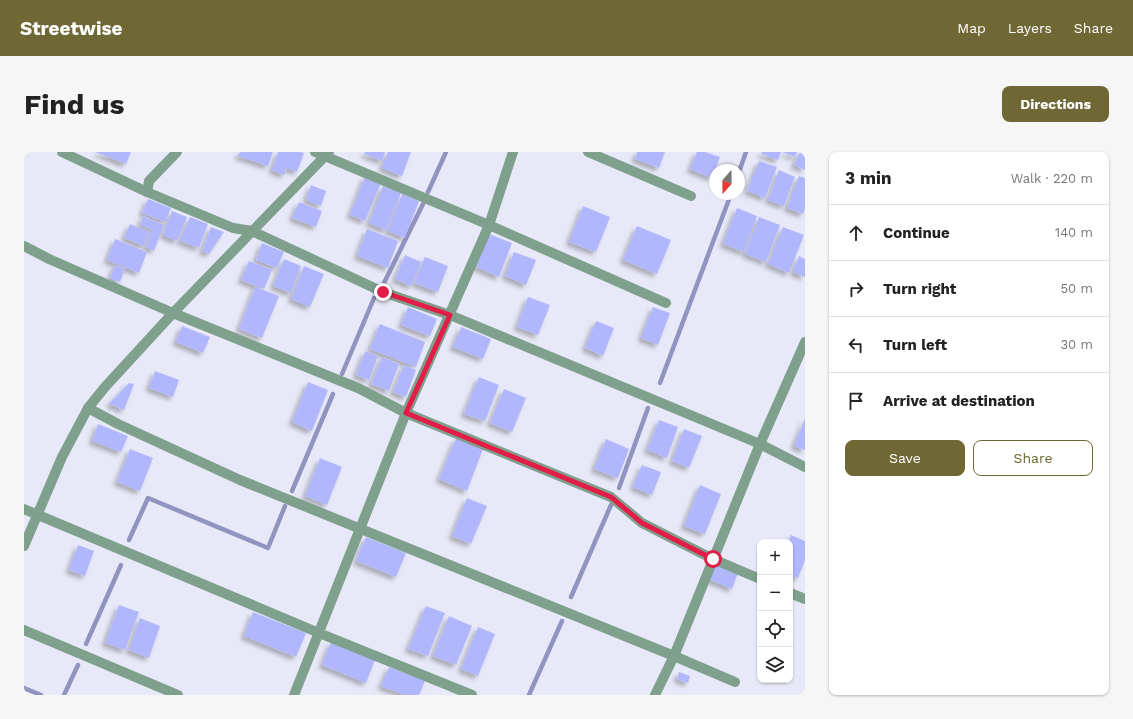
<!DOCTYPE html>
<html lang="en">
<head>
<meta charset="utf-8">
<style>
	body { margin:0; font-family:"Work Sans",sans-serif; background:#f6f6f6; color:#222 }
	.controls { position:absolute; right:12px; bottom:12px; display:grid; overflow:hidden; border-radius:8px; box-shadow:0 1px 3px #0004 }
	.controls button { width:36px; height:36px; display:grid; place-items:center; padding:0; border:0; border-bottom:1px solid #e0e0e0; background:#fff; color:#222; font:20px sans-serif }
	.compass { position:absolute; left:685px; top:12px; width:36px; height:36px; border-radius:50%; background:#fff; box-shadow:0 1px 3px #0004; rotate:200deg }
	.stop { position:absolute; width:12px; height:12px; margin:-9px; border:3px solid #e11d48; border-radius:50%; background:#fff }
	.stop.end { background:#e11d48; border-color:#fff; box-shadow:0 1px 4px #0008 }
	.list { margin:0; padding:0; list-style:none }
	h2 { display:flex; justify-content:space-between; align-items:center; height:52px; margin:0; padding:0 16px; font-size:17px }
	h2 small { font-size:13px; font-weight:400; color:#767676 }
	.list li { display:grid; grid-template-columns:26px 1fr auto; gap:12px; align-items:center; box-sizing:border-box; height:56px; padding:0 16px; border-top:1px solid #e0e0e0 }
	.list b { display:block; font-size:15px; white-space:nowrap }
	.list em { font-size:13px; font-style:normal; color:#767676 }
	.actions { display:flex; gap:8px; padding:12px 16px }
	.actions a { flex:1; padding:9px 0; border:1px solid #6f6734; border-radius:8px; text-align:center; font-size:14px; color:#6f6734 }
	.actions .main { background:#6f6734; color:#fff }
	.icon { flex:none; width:22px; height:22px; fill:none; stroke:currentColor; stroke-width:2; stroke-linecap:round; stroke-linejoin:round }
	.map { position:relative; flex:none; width:781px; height:543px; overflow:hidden; border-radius:8px }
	header { display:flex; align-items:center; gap:24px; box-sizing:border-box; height:56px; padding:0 20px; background:#6f6734; color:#fff }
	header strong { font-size:19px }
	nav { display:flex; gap:22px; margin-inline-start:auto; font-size:14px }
	.intro { display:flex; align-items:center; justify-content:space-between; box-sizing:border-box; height:96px; padding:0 24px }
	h1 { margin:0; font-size:28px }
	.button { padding:10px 18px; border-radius:8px; background:#6f6734; color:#fff; font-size:14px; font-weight:700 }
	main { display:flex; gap:24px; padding:0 24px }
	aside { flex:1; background:#fff; border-radius:8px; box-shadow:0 1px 3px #0004 }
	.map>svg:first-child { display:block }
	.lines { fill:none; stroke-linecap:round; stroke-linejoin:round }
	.stream { stroke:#9094bf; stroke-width:4.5 }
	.building { fill:#b1b7fd; filter:url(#shadow) }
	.minor { stroke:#7fa08d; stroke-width:10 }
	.route { stroke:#e11d48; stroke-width:5 }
</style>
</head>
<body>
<header>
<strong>Streetwise</strong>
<nav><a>Map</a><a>Layers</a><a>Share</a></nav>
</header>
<div class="intro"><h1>Find us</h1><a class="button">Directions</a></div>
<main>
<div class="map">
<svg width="781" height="543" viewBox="0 0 781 543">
	<defs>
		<filter id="shadow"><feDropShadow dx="-3.5" dy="3.5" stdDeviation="2" flood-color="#0004"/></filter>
	</defs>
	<rect width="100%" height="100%" fill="#e8e9f8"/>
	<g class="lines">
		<g class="stream">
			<polyline points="715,20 722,0"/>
			<polyline points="404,40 422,0"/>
			<polyline points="360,131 399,52"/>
			<polyline points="318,222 350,146"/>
			<polyline points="636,231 707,42"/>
			<polyline points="595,336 624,256"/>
			<polyline points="268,339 309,242"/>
			<polyline points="105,388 124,346 244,396 261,354"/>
			<polyline points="547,445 587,353"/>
			<polyline points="62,492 97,413"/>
			<polyline points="0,536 17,543"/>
			<polyline points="40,543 54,513"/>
			<polyline points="505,543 538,469"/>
		</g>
	</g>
	<g class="building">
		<polygon points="71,0 107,0 102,12"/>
		<polygon points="216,0 249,0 244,14 214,4"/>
		<polygon points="254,0 277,0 280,1 273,20 263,16 260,23 248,18"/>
		<polygon points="341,0 361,0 358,9 340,2"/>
		<polygon points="364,0 387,0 378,24 358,16"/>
		<polygon points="613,0 641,0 635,16 611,7"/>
		<polygon points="673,0 681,0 696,5 688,26 666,17"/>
		<polygon points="738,0 757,0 754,8 737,2"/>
		<polygon points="758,0 773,0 771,5"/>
		<polygon points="776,0 781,0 781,18 770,13"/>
		<polygon points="735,9 753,15 741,46 723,39"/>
		<polygon points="755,18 771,25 760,54 744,48"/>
		<polygon points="341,24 357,31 341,69 326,63"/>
		<polygon points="775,24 781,26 781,57 779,62 763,56"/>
		<polygon points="287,33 302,39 297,54 282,48"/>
		<polygon points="359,34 377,41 362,78 345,71"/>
		<polygon points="378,42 395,49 381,86 364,79"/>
		<polygon points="124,47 147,56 141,70 118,61"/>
		<polygon points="275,50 298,59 292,75 268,66"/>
		<polygon points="559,54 586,65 572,100 545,90"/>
		<polygon points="713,56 733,64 720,100 699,92"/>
		<polygon points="148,59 163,65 153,89 139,83"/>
		<polygon points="119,64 140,73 130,99 122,95 128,78 116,73"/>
		<polygon points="166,65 184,72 175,96 156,89"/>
		<polygon points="735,65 756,73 742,110 721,102"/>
		<polygon points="106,72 126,80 120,94 100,86"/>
		<polygon points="613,74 647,88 633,122 599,108"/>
		<polygon points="187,75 200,80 185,102 178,99"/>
		<polygon points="759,75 780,83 765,121 744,112"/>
		<polygon points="343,77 374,89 364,116 333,104"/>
		<polygon points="465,82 488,91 475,125 452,115"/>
		<polygon points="91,87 123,100 115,121 83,108"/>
		<polygon points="238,91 260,100 253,116 232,108"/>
		<polygon points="490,100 512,108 502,133 481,124"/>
		<polygon points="381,103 397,110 387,134 371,127"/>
		<polygon points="775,104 781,107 781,125 769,120"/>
		<polygon points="401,105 424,114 414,140 390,131"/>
		<polygon points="260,107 277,114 267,141 249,134"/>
		<polygon points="225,109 248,118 240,137 217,128"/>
		<polygon points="91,113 101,117 96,130 86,126"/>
		<polygon points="280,114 300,122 286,155 267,147"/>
		<polygon points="231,135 255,144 238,186 215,177"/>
		<polygon points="504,145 526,153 514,183 493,175"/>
		<polygon points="384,155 413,167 406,184 377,173"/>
		<polygon points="629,155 646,161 634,193 617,186"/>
		<polygon points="572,169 590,176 579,204 561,196"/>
		<polygon points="356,172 401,190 392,215 346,197"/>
		<polygon points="158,174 186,185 179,201 152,190"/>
		<polygon points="437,175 467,187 459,207 429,195"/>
		<polygon points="341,199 354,204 345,228 332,223"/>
		<polygon points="358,205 375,212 365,239 347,232"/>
		<polygon points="380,213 392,218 382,245 369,240"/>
		<polygon points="131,219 155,228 149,245 125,236"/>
		<polygon points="455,225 475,233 461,269 440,262"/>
		<polygon points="284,230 304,238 288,279 268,270"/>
		<polygon points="105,231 110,232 100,258 85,252"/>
		<polygon points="480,237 502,246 488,280 466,271"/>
		<polygon points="781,266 781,298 770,294"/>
		<polygon points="635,268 654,275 643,306 623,298"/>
		<polygon points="74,272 104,284 97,300 68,289"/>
		<polygon points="660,277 678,284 665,316 648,309"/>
		<polygon points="432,286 459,297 443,339 415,327"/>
		<polygon points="582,287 605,297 594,326 570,317"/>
		<polygon points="106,297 129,306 116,339 93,330"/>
		<polygon points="296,306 318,315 303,353 281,344"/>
		<polygon points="618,313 637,320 628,343 609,335"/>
		<polygon points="676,333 697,342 681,382 660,374"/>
		<polygon points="443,346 463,354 447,392 428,384"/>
		<polygon points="767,383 781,389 781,408 774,426 766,423 766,390 764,390"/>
		<polygon points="342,385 382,401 372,425 332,409"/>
		<polygon points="54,393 70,399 61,424 45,418"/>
		<polygon points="691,409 715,418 708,437 684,427"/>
		<polygon points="95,453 115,460 101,498 81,491"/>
		<polygon points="402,454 421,461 404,504 384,497"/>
		<polygon points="229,460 282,481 272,505 220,484"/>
		<polygon points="425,464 448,474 432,513 409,504"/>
		<polygon points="116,466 136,474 125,506 105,498"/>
		<polygon points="454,475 471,482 454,524 437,517"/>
		<polygon points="307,490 351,508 342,531 298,513"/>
		<polygon points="365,515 401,529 395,543 381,543 357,534"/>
		<polygon points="655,520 666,524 664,531 653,527"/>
	</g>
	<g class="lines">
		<g class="minor">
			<polyline points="38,0 123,40"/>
			<polyline points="153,0 125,29 123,40 209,76 228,79 359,140 426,163 736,292 781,315"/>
			<polyline points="291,0 465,73 642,151"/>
			<polyline points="564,0 667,44"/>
			<polyline points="0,94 25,107 149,161 334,236 382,261 587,345 618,371 689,407 736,427"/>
			<polyline points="64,256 94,272 216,328 650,504 711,530"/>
			<polyline points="0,357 295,481 448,543"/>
			<polyline points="0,394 38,305 64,256 81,235 149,161 305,0"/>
			<polyline points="766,441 781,447"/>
			<polyline points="0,478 154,543"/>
			<polyline points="270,543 382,261 465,73 489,0"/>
			<polyline points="631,543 650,504 736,292 781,190"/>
		</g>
	</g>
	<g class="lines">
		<polyline class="route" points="359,140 426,163 382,261 587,345 618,371 689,407"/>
	</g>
</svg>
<div class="controls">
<button>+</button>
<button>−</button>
<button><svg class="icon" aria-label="locate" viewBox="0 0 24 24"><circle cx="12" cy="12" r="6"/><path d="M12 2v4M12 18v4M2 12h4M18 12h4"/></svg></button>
<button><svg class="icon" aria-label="layers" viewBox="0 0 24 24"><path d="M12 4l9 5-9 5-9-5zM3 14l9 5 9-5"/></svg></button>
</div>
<svg class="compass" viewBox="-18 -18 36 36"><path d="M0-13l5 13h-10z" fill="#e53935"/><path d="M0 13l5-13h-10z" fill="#767676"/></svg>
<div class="stop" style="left:689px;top:407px"></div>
<div class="stop end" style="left:359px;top:140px"></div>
</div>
<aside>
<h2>3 min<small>Walk · 220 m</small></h2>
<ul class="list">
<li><svg class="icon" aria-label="ahead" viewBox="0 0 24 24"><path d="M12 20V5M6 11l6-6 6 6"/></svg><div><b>Continue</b></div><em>140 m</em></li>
<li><svg class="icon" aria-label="right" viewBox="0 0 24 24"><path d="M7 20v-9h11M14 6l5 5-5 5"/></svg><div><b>Turn right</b></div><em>50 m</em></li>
<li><svg class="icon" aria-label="left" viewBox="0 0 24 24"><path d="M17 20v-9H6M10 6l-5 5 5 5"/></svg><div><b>Turn left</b></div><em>30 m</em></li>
<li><svg class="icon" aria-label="arrive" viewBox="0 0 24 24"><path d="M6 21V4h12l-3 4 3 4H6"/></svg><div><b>Arrive at destination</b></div></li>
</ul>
<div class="actions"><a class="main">Save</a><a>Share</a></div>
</aside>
</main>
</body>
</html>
